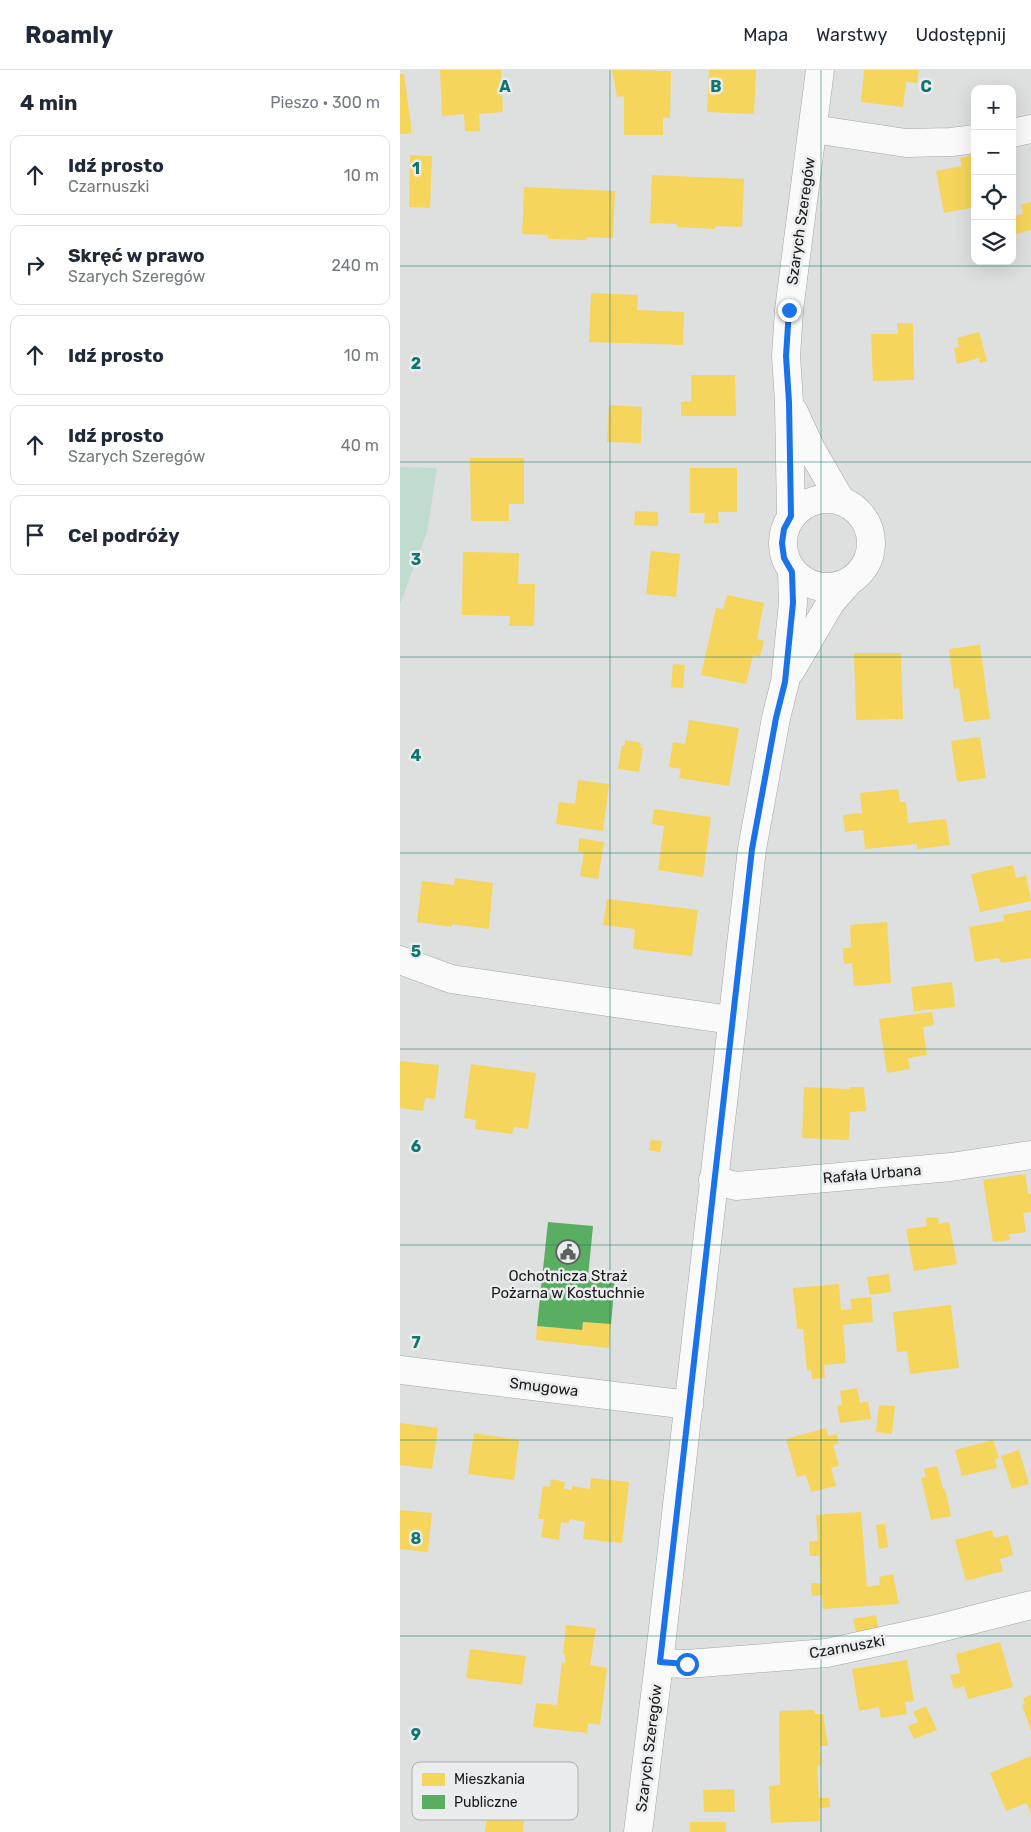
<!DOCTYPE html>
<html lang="pl">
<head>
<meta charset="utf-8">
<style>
	body { margin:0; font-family:Rubik,sans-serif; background:#f2f2f3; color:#1f2937 }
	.controls { position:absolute; right:15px; top:15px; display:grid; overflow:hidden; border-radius:10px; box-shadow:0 5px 20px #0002 }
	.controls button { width:45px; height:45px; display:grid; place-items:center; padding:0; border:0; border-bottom:1px solid #e0e1e3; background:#fff; color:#1f2937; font:25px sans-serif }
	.stop { position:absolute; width:15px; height:15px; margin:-11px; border:4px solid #1a73e8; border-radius:50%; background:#fff }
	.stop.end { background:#1a73e8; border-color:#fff; box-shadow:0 1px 5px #0008 }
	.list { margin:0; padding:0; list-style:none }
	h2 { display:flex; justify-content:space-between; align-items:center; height:65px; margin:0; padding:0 20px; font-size:21px }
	h2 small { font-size:16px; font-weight:400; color:#747a83 }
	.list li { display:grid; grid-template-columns:32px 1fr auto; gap:15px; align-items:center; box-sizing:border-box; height:80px; margin:0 10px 10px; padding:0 10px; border:1px solid #e0e1e3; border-radius:10px }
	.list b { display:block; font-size:19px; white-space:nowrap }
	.list p { margin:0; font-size:16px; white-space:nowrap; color:#747a83 }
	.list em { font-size:16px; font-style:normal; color:#747a83 }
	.icon { flex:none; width:28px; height:28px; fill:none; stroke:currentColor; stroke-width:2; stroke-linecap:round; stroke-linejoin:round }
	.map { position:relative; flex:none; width:631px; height:1762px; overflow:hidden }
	header { display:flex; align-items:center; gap:30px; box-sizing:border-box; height:70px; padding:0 25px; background:#fff; border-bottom:1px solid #e0e1e3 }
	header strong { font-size:24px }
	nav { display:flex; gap:28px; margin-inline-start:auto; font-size:18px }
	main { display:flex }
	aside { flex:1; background:#fff }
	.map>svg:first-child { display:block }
	.green { fill:#c0dcce }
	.homes { fill:#f6d55c }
	.public { fill:#5aae61 }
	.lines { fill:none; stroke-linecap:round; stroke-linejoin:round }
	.minor-casing { stroke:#a4a5a5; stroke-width:29 }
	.tertiary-casing { stroke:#a4a5a5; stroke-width:29 }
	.minor { stroke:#fafafa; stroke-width:28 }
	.tertiary { stroke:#fafafa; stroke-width:28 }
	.route { stroke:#1a73e8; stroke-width:6 }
	.grid { fill:none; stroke:#0f766e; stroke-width:1; stroke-opacity:0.55 }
	.labels { text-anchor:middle; stroke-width:5; stroke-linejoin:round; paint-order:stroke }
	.street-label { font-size:15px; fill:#1a1a1b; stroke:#eaeced }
	.poi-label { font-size:15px; fill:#1a1a1b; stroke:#eaeced }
	.key { fill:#eaeced; stroke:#acadae; stroke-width:1 }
	.key-label { font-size:14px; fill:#1a1a1b }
	.grid-label { font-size:16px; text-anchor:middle; font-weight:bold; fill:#0f766e; stroke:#eaeced; stroke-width:5; stroke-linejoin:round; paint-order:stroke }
</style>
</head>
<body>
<header>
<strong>Roamly</strong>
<nav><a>Mapa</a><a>Warstwy</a><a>Udostępnij</a></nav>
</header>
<main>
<aside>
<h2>4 min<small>Pieszo · 300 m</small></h2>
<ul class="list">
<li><svg class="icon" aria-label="ahead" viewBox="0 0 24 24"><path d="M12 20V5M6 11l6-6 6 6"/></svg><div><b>Idź prosto</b><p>Czarnuszki</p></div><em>10 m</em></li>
<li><svg class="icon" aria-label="right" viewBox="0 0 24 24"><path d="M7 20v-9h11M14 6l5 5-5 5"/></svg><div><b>Skręć w prawo</b><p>Szarych Szeregów</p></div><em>240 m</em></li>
<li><svg class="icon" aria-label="ahead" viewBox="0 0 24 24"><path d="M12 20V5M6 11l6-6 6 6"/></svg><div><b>Idź prosto</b></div><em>10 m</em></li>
<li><svg class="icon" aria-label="ahead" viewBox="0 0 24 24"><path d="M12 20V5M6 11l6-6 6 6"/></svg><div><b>Idź prosto</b><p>Szarych Szeregów</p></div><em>40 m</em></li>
<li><svg class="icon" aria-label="arrive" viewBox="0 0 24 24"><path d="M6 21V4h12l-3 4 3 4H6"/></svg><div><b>Cel podróży</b></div></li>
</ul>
</aside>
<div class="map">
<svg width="631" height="1762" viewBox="0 0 631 1762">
	<rect width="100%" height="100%" fill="#dedfdf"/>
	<polygon class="green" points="0,397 37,398 27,462 0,534"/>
	<g class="homes">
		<polygon points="40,0 101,0 103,42 79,44 80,61 65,61 64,44 42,46"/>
		<polygon points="212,0 271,1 270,48 263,48 263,65 224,65 224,26 217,27"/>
		<polygon points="309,0 356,0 354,44 307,42"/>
		<polygon points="464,0 519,0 517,13 506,12 503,37 461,32"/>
		<polygon points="0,4 4,4 11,55 11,63 0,64"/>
		<polygon points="10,85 32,86 30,138 9,137"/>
		<polygon points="573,85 575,94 575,146 572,146 571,138 544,143 536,101 562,96 560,88"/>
		<polygon points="252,105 344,109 342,157 315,156 315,159 277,157 277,154 250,153"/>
		<polygon points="124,117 215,121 213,168 187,167 186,170 148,169 148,165 122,164"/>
		<polygon points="631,132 631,160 612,165 612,147 623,144 621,135"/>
		<polygon points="191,223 238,225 237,240 284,242 283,275 189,272"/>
		<polygon points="497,253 513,253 514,310 473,311 471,264 498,264"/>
		<polygon points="579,262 587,291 580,293 579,288 557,294 554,278 559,277 557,268"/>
		<polygon points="291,305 335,305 336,346 281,346 281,332 291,331"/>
		<polygon points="209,335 242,337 241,373 207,372"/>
		<polygon points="70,388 124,388 124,434 109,434 109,451 71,451"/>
		<polygon points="290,398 337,398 337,442 318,442 319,453 304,453 305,443 290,443"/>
		<polygon points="235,441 258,442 258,456 234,455"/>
		<polygon points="251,481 280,484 276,527 246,524"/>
		<polygon points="63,482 119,483 118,514 135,514 134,556 109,556 110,546 62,545"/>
		<polygon points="327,525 364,533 357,569 364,571 360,587 353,585 346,614 301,605 316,538 323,539"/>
		<polygon points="580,575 590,649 564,652 559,618 554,619 549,579"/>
		<polygon points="454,583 501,583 503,649 456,650"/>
		<polygon points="273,594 285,595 283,618 271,617"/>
		<polygon points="289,650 339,658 329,716 279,708 281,699 269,697 273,672 285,674"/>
		<polygon points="580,667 586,708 557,712 551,671"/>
		<polygon points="225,670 241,673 240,677 243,678 239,702 218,699 222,675 225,675"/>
		<polygon points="178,710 209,714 203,761 156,754 159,732 175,734"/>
		<polygon points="498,719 500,732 506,732 508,753 546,749 550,775 517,779 517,774 465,779 463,760 445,762 443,745 462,743 460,723"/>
		<polygon points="254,739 311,747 303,807 258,800 264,756 252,754"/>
		<polygon points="179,768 204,772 198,809 180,806 184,783 178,782"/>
		<polygon points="613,795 616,808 626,805 631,831 580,842 571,804"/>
		<polygon points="55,808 93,813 89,859 52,854 52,857 17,852 22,811 54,815"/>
		<polygon points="207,829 298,840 292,886 233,879 235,859 203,855"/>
		<polygon points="631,840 631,888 601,893 599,888 575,892 569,857 604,851 603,845"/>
		<polygon points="487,852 491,913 454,916 452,893 444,894 443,878 451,878 450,855"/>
		<polygon points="552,912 555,937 514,941 511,917"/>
		<polygon points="532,942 534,955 523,957 527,985 508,988 510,999 487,1003 479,949"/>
		<polygon points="0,991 39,995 35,1029 25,1028 23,1041 0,1038"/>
		<polygon points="71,994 136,1003 128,1059 114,1057 112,1064 75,1059 76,1050 64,1048"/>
		<polygon points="404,1017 450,1019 450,1017 464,1017 466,1041 450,1042 449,1070 402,1068"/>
		<polygon points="251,1070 262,1071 260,1082 249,1080"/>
		<polygon points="625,1104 628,1124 631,1124 631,1142 623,1143 626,1162 609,1164 610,1170 593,1172 583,1110"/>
		<polygon points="538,1147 539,1154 549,1152 557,1194 514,1201 506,1159 527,1156 526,1148"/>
		<polygon points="489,1204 491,1222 470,1225 467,1207"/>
		<polygon points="439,1214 441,1240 452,1239 450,1229 471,1227 473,1252 443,1255 446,1293 424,1295 425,1308 412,1309 411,1300 407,1301 403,1259 397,1259 393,1218"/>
		<polygon points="551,1235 559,1298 510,1304 507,1281 497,1282 493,1242"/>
		<polygon points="183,1252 211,1254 209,1278 136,1270 137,1256 182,1260"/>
		<polygon points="457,1318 460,1333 468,1331 471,1349 440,1353 437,1336 442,1335 440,1321"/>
		<polygon points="479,1335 495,1336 492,1364 476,1362"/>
		<polygon points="0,1353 38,1358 32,1399 0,1395"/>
		<polygon points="426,1358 428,1366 437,1364 439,1374 433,1375 439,1396 431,1398 436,1416 411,1422 406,1405 397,1407 386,1369"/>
		<polygon points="74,1363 119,1370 114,1410 68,1404"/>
		<polygon points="593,1370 599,1388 595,1389 597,1398 562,1406 555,1380"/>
		<polygon points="619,1380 629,1414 612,1419 601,1386"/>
		<polygon points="537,1396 543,1419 545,1419 551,1446 531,1450 521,1408 526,1407 524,1399"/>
		<polygon points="191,1408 229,1412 222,1473 183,1469 185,1452 170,1449 169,1453 161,1452 159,1470 141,1467 144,1449 138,1449 143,1416 150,1417 151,1409 165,1412 164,1419 172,1420 172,1416 190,1419"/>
		<polygon points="0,1440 32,1443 28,1482 0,1479"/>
		<polygon points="461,1442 467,1517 480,1515 479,1507 493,1504 499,1534 423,1539 422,1525 412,1526 411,1513 421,1513 419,1486 410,1486 409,1472 418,1471 416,1445"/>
		<polygon points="485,1454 488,1477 479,1479 476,1455"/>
		<polygon points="592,1460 594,1468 608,1465 613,1485 600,1489 603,1501 566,1511 555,1470"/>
		<polygon points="476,1545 478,1558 456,1562 453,1549"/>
		<polygon points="166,1555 196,1558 190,1595 207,1598 200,1655 188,1653 187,1663 133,1657 136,1633 157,1635 162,1592 165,1593 165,1585 163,1584"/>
		<polygon points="600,1572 613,1617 568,1629 564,1616 554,1619 550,1605 560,1603 556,1584"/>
		<polygon points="70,1579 126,1586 122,1615 66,1608"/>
		<polygon points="507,1590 514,1631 505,1632 507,1644 481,1648 479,1637 459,1641 452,1599"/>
		<polygon points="631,1625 631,1661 622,1635 625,1634 623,1628"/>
		<polygon points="526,1636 537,1660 514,1669 508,1656 518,1652 513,1642"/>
		<polygon points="414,1640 415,1644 423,1644 428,1676 420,1676 421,1695 417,1696 419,1728 429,1728 430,1737 419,1738 420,1751 371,1753 369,1716 380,1715 379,1641"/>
		<polygon points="631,1686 631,1744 626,1733 606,1741 590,1703"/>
		<polygon points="334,1719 335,1742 304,1742 303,1720"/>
		<polygon points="90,1722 119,1725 116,1750 124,1751 123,1762 85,1762"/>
		<rect x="290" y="1752" width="36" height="10"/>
	</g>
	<polygon class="public" points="148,1152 193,1156 188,1207 215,1210 211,1254 183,1252 182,1260 137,1256"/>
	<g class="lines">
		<g class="minor-casing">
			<g id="minor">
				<polyline points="413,59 506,73 551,72 575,69"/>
				<polyline points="612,63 631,59"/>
				<polyline points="0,890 51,909 331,950"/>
				<polyline points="313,1110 336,1116 551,1097 631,1085"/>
				<polyline points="0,1300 289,1335"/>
				<polyline points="259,1593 287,1594 427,1583 532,1560 631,1535"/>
			</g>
		</g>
		<g class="tertiary-casing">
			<g id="tertiary">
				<polyline points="394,342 411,379 441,431"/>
				<circle cx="427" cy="473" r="44"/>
				<polyline points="391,446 389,332 386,286 389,240 420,0"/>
				<polyline points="390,602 431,532 448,513"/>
				<polyline points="238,1762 259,1593 352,779 376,648 385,612 393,533 392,502"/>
			</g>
		</g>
		<use href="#minor" class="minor"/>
		<use href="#tertiary" class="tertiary"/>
	</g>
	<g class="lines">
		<polyline class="route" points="287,1594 260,1592 352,779 376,648 385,612 393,533 392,502 384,488 382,473 384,459 391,446 389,332 386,286 389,240"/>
	</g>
	<path class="grid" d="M210,0v1762M421,0v1762M0,196h631M0,392h631M0,587h631M0,783h631M0,979h631M0,1175h631M0,1370h631M0,1566h631"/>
	<defs>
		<g id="civic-ring" transform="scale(1.25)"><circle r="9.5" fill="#eaeced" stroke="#5f5f60" stroke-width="1.5"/><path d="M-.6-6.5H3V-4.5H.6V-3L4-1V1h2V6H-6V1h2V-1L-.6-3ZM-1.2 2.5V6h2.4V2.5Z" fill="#5f5f60"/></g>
	</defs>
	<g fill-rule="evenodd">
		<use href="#civic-ring" x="168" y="1182"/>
	</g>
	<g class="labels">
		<g class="street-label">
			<text transform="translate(401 151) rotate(-82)" y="5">Szarych Szeregów</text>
			<text transform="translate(472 1104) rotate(-5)" y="5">Rafała Urbana</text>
			<text transform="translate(144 1317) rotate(7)" y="5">Smugowa</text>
			<text transform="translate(447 1577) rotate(-10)" y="5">Czarnuszki</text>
			<text transform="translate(249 1678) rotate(-83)" y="5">Szarych Szeregów</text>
		</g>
		<g class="poi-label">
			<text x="168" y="1211">Ochotnicza Straż<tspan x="168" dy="17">Pożarna w Kostuchnie</tspan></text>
		</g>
	</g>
	<rect x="12" y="1692" width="166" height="58" rx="8" class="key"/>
	<rect x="22" y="1703" width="23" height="13" fill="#f6d55c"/>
	<rect x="22" y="1725" width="23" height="14" fill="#5aae61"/>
	<g class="key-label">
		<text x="54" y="1714">Mieszkania</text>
		<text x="54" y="1737">Publiczne</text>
	</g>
	<g class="grid-label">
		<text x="105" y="22">A</text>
		<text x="316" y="22">B</text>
		<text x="526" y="22">C</text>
		<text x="16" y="104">1</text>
		<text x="16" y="299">2</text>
		<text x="16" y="495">3</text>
		<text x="16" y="691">4</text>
		<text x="16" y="887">5</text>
		<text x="16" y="1082">6</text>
		<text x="16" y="1278">7</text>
		<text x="16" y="1474">8</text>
		<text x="16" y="1670">9</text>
	</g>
</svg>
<div class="controls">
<button>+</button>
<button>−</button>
<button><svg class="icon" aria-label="locate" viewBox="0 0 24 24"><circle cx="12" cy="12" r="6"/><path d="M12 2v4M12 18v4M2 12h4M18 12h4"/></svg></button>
<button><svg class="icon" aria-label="layers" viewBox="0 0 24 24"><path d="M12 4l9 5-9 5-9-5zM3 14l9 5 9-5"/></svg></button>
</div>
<div class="stop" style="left:287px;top:1594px"></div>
<div class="stop end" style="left:389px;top:240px"></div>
</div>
</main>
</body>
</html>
